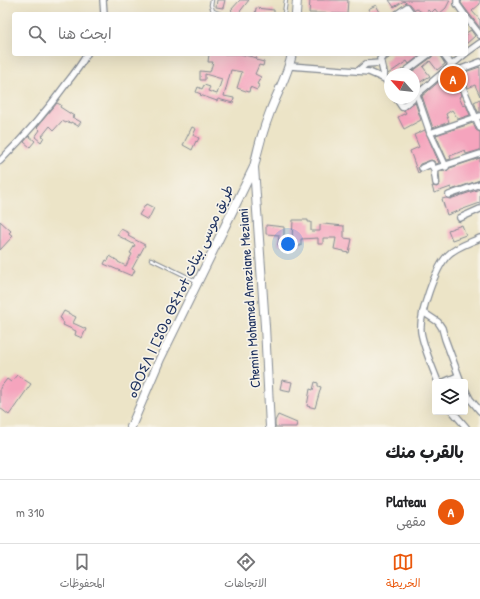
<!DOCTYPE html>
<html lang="ar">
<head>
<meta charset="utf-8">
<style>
	body { margin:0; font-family:"Patrick Hand","Playpen Sans Arabic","Noto Sans Tifinagh",sans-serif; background:#f6f6f6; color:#202124; direction:rtl }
	.controls { position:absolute; right:12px; bottom:12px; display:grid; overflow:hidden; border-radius:4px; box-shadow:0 4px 16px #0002 }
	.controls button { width:36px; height:36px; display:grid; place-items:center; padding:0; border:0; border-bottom:1px solid #e0e0e0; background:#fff; color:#202124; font:20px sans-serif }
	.compass { position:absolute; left:384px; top:68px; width:36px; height:36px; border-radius:50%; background:#fff; box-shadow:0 4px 16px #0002; rotate:297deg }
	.you { position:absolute; left:288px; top:244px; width:14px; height:14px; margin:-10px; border:3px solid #fff; border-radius:50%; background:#1a73e8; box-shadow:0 0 0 6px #1a73e833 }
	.badge { display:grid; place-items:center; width:26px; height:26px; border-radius:50%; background:#ea580c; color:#fff; font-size:13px; font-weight:700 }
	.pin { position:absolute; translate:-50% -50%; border:2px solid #fff; box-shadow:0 1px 4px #0006 }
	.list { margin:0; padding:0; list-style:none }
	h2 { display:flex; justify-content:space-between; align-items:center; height:52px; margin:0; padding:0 16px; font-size:17px }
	h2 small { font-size:13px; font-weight:400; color:#757577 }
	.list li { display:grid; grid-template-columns:26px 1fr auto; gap:12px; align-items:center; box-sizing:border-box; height:64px; padding:0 16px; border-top:1px solid #e0e0e0 }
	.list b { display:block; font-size:15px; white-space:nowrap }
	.list p { margin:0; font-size:13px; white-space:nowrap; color:#757577 }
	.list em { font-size:13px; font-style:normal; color:#757577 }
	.icon { flex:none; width:22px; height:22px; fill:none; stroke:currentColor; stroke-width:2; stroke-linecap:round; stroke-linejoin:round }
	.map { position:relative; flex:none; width:480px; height:427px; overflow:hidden; direction:ltr }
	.search { position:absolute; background:#fff; box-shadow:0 4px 16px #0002; left:12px; right:12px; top:12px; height:44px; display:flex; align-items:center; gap:10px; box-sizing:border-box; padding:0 14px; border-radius:4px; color:#757577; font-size:15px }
	.sheet { height:116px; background:#fff }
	nav { display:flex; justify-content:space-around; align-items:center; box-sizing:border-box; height:56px; border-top:1px solid #e0e0e0; background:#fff; font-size:11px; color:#757577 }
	nav a { display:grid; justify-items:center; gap:2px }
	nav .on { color:#ea580c }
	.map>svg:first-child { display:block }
	.building { fill:#f5a4bd }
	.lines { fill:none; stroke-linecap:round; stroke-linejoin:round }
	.lane-casing { stroke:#848a92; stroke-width:4.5 }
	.street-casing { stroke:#848a92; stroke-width:8 }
	.secondary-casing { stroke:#848a92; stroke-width:10 }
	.lane { stroke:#fff; stroke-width:2.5 }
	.street { stroke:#fff; stroke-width:5.5 }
	.secondary { stroke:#fff; stroke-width:8 }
	.labels { text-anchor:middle; stroke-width:3.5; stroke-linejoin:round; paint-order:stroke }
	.street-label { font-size:14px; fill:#1b2f5e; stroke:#f7f3e8 }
</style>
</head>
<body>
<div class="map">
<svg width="480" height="427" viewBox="0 0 480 427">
	<rect width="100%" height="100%" fill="#f7f3e8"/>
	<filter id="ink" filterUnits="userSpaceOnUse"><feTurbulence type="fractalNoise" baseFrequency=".025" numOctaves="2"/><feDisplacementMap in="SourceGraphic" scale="8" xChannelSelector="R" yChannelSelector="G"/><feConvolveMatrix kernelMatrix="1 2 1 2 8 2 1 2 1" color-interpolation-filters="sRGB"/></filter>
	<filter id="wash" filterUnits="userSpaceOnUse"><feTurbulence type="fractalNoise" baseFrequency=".012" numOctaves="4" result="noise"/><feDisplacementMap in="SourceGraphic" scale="16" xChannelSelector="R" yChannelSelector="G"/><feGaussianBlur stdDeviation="0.9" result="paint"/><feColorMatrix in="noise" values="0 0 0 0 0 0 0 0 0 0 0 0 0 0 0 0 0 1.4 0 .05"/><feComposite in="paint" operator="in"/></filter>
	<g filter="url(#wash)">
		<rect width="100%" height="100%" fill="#ece4c7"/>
		<g id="blocks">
			<g class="building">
				<polygon points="217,0 225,0 223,8 216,7"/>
				<polygon points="240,0 249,0 238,14 235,14 231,10"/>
				<polygon points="310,0 348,0 347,14 309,13"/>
				<polygon points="389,0 450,0 446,8 439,14 435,9 431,13 428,10 425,14 417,9 415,10 410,4 406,3 404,1 394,7"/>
				<polygon points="462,0 480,0 480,4 472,11 480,20 480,28 461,3"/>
				<polygon points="376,5 381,14 371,14 368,9"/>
				<polygon points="256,8 274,10 274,14 255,14"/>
				<polygon points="471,30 475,36 466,44 466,33"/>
				<polygon points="209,54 240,54 257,58 256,60 264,62 263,66 259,65 255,74 261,77 257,84 259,85 257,90 250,87 249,92 237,88 242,72 231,70 224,96 234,98 233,103 218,99 217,101 200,95 201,94 196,92 198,87 202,89 204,85 210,87 208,91 217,94 222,79 205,74 205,80 200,80 200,71 210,72 213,62 208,62"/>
				<polygon points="391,54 422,54 409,64 407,61 388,74 385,61 390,57"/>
				<polygon points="433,54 439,54 445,64 437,70 430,61 423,67 430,76 414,86 414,74 409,74 432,57"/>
				<polygon points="480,67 480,96 475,85 468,88 462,73"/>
				<polygon points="451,73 462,95 459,97 463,106 466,105 470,115 458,119 452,110 446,114 449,122 433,128 422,96 448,74"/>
				<polygon points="480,99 480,112 478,112 474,102"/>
				<polygon points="415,102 421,120 404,129 398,117 406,113 404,110"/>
				<polygon points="57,103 61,105 60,107 74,116 72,117 81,122 78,126 71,122 71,123 67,122 66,123 62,121 54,130 50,126 42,136 44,137 41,142 35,137 40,130 37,127"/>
				<polygon points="473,123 476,130 480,132 480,150 466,154 465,150 450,156 451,159 447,160 436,135"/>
				<polygon points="192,127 196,129 193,135 199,138 197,142 196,141 192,150 183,145"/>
				<polygon points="425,130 439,163 436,164 434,161 431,160 420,164 418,168 420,172 418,173 410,151 419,147 414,135"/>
				<polygon points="29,136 35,141 30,147 24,142"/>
				<polygon points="480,158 480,180 451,190 451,187 434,193 432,186 437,187 440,184 439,172 444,170 447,171 450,168"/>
				<polygon points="480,189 480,203 447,215 442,199 446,198 450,199"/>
				<polygon points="146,204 154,208 148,220 139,215"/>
				<polygon points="293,220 308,220 308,222 311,222 311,231 320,231 320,225 324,224 344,226 344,238 352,239 349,253 344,252 344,251 334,249 336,238 323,238 323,244 318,244 318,238 301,239 301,246 286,246 278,245 279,235 266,234 266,225 284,227 284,236 292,240"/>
				<polygon points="0,221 11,231 9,233 13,236 0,250"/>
				<polygon points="462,225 466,235 452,240 448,230"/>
				<polygon points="121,229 129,233 128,236 145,245 132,269 135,270 132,276 104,264 106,260 108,261 110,256 118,261 118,262 126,266 132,254 130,253 135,245 117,235"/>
				<polygon points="64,311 76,317 73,323 86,329 82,338 75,335 76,331 63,325 64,323 61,321 62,319 60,318"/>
				<polygon points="17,375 31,384 9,415 0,408 0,388 7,379 11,382"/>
				<polygon points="282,380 292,382 290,391 280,389"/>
				<polygon points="315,382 318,383 318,386 321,387 315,408 307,406 310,389 313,390"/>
				<polygon points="278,415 297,423 296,427 275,427 275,421"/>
			</g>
		</g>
	</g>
	<g filter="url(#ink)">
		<use href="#blocks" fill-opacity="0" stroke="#848a92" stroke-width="1"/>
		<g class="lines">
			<g class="lane-casing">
				<g id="lane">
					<polyline points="212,0 211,5 213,11 221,14"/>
					<polyline points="284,14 286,0"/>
					<polyline points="151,259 196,281"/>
				</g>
			</g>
			<g class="street-casing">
				<g id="street">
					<polyline points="103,0 104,14"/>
					<polyline points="457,0 457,4 464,14"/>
					<polyline points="397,14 407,7 412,14"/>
					<polyline points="466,17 480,35"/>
					<polyline points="466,53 480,43"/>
					<polyline points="443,54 456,71 480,128"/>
					<polyline points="290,66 369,72 385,79 390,87"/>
					<polyline points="358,71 366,64 381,63"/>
					<polyline points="456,71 480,62"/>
					<polyline points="402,74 429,54"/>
					<polyline points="385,79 380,59 387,54"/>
					<polyline points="417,95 430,133 446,167"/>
					<polyline points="415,96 465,54"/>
					<polyline points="396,98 402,107 413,98"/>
					<polyline points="430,133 480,116"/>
					<path d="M0,161c24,-24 46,-49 66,-77 8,-10 15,-19 21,-30"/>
					<polyline points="422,168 431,164 434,169 436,183"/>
					<polyline points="434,169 480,154"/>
					<polyline points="449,195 480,184"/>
					<polyline points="460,218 480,209"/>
					<polyline points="423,312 438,322 442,328 445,339 461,382"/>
					<path d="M438,382c-6,-16 -14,-33 -17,-50 -2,-17 14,-64 27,-77 8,-8 21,-12 32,-17"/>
					<polyline points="444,382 458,376"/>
					<polyline points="465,389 470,399 480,411"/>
					<polyline points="453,412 466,427"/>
				</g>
			</g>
			<g class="secondary-casing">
				<g id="secondary">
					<polyline points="296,14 297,0"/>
					<polyline points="254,167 265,326 270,427"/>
					<path d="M131,427l29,-68 94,-192c4,-19 9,-37 16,-55 7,-19 18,-37 22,-58"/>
				</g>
			</g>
			<use href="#lane" class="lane"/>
			<use href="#street" class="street"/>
			<use href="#secondary" class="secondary"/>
		</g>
	</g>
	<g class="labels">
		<g class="street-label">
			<text transform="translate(180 291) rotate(-65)" y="5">ⴰⴱⵔⵉⴷ ⵏ ⵎⵓⵙⴰ ⴱⵉⵜⴰⵜ طريق موسى بيتات</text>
			<text transform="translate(249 298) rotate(-94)" y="5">Chemin Mohamed Ameziane Meziani</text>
		</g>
	</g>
</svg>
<div class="controls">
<button><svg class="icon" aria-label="layers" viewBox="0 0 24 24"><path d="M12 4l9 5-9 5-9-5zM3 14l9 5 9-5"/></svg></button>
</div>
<svg class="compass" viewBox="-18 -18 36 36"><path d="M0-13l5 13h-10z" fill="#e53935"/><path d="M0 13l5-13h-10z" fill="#757577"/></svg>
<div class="you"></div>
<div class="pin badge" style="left:453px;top:79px">A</div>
<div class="search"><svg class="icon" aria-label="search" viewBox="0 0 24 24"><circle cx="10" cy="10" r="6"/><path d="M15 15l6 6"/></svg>ابحث هنا</div>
</div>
<section class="sheet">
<h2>بالقرب منك<small></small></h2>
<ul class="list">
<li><span class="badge">A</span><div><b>Plateau</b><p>مقهى</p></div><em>310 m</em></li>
</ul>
</section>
<nav>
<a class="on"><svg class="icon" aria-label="map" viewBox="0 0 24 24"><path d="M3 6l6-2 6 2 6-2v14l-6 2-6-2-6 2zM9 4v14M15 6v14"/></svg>الخريطة</a>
<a><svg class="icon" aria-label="directions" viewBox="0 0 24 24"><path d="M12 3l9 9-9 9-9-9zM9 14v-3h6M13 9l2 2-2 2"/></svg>الاتجاهات</a>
<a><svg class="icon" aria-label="saved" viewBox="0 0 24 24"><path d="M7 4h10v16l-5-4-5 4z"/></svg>المحفوظات</a>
</nav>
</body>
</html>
